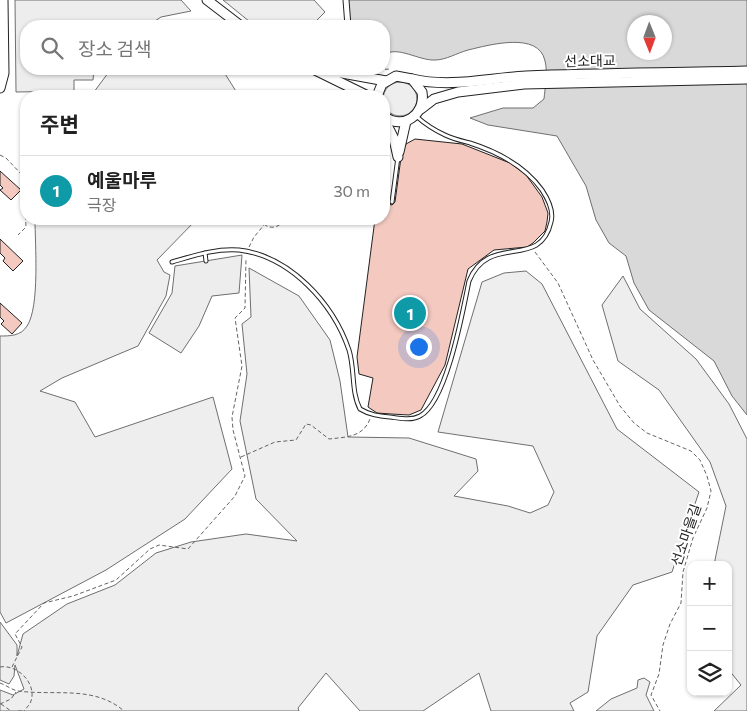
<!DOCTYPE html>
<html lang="ko">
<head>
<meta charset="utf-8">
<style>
	body { margin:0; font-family:Commissioner,"Noto Sans KR",sans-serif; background:#f2f2f2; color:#222 }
	.controls { position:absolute; right:15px; bottom:15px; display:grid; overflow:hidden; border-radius:10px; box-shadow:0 1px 4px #0004 }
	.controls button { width:45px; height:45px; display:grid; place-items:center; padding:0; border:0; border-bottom:1px solid #e0e0e0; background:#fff; color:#222; font:25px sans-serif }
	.compass { position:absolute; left:627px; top:15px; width:45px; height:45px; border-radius:50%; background:#fff; box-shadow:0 1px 4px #0004; rotate:179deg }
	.you { position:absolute; left:418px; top:346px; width:18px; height:18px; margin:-12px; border:4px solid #fff; border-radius:50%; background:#1a73e8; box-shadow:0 0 0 8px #1a73e833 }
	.badge { display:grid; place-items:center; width:32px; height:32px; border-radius:50%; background:#0f766e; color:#fff; font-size:16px; font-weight:700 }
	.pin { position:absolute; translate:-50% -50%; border:2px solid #fff; box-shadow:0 1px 5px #0006 }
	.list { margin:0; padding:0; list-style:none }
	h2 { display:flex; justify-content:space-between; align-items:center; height:65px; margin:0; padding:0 20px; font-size:21px }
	h2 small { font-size:16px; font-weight:400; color:#767676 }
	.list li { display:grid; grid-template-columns:32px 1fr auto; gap:15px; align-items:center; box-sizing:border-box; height:70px; padding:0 20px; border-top:1px solid #e0e0e0 }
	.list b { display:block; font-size:19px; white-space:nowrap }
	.list p { margin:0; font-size:16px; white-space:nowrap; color:#767676 }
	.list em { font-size:16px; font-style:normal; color:#767676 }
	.icon { flex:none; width:28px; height:28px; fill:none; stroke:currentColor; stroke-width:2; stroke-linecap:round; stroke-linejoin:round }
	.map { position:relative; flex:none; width:747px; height:711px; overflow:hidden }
	.search { position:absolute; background:#fff; box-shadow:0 1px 4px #0004; left:20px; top:20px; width:370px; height:55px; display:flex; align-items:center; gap:12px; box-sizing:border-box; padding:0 18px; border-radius:20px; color:#767676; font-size:19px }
	.panel { position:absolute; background:#fff; box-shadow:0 1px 4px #0004; left:20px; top:90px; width:370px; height:135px; border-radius:20px }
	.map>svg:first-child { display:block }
	.green { fill:#eee; stroke:#6f6f6f }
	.parking { fill:#ededed; stroke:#6f6f6f }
	.water { fill:#d9d9d9; stroke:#6f6f6f; fill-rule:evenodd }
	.building { fill:#f3c9c0; stroke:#222 }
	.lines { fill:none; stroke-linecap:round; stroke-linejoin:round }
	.service-casing { stroke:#222; stroke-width:5 }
	.pedestrian-casing { stroke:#222; stroke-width:7 }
	.tertiary-casing { stroke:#222; stroke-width:11 }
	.path { stroke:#646464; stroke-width:1; stroke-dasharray:4 2.5; stroke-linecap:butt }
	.service { stroke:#fff; stroke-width:3 }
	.pedestrian { stroke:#fff; stroke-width:5 }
	.tertiary { stroke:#fff; stroke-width:9 }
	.labels { text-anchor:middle; stroke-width:4; stroke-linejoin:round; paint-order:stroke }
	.street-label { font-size:14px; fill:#222; stroke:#fff }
</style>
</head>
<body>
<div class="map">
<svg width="747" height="711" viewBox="0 0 747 711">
	<rect width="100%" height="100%" fill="#fff"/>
	<g class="green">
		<polygon points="223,0 314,0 325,12 311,26 255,26"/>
		<polygon points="179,21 184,26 137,26 137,25"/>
		<polygon points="111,69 222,69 239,96 91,96"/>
		<circle cx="400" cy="99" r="17"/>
		<path d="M35,219h162l-40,41 7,12 6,3 -4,21 -28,50 -76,32 -22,13 35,11 20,35 118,-40 19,72 -47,50 -79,51 -100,53 -6,-11v-276c10,0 21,0 27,-10 13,-19 8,-83 8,-107z"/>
		<polygon points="249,268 299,296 330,340 340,381 348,437 409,438 476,459 478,471 454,496 508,506 530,513 548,505 554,492 533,446 438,432 482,282 504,273 526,271 542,284 617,429 699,492 672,572 633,585 597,636 588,692 570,703 574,711 491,711 479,673 423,711 360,711 326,673 298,708 299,711 0,711 0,690 13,695 24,689 15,665 14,676 9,684 0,680 0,622 17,645 17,656 23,634 67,604 115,585 156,553 191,542 246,534 297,541 256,499 240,421 247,374 242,324 251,317"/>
		<polygon points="623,276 640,309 696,359 729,404 747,439 747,711 714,711 741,685 728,669 728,565 714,565 726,506 710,462 659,390 618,361 602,305"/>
		<polygon points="644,678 650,682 646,695 654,711 596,711 611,699 637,688 638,680"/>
	</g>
	<g class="parking">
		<polygon points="15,0 181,0 191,11 161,17 155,21 135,22 134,26 26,26 26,69 94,69 93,80 74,80 74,91 16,92"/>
		<polygon points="242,255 239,293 212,296 199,326 181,353 149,333 172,293 175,266"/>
	</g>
	<path class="water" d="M344,0h403v415l-15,-19 -18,-35 -65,-51 -15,-27 -8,-27 -17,-13 -13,-23 -10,-34 -29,-50 -69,-11 -18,-7 33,-10h30l11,-9c1,-11 4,-27 1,-38 -6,-30 -56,-16 -77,-11 -11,3 -22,10 -33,10 -16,1 -38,-15 -51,-5v-29h-37zM634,22h30v30h-30z"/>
	<g class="building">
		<polygon points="415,139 462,144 510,163 526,175 542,197 548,213 547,222 545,231 533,243 527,247 494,250 468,269 445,365 421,410 409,415 391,414 377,413 368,407 373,378 359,374 357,357 375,219 384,219 384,203 392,205 395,202 402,150 406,144"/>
		<polygon points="0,171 21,190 11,200 0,190 3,188 0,185"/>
		<polygon points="0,239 23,261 13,271 3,261 5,258 0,253"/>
		<polygon points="0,303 22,323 12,334 1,324 4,321 0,317"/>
	</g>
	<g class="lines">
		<g class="service-casing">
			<g id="service">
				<polyline points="392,202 398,157"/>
				<polyline points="205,253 206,261"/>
				<path d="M172,262c21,-6 44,-14 67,-12 51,6 94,53 110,100 6,19 2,42 11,59 10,6 19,7 30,8 9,1 21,4 30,-1 27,-14 43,-106 49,-135 20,-49 71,-10 82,-59 3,-11 -3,-23 -9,-32 -17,-24 -44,-38 -72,-47 -8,-2 -17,-4 -25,-8 -11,-5 -20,-11 -29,-19"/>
			</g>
		</g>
		<g class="pedestrian-casing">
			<polyline id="pedestrian" points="346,0 348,26"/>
		</g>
		<g class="tertiary-casing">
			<g id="tertiary">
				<polyline points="207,0 241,26"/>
				<polyline points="313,69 368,96"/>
				<polyline points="320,69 386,81"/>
				<path d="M412,79c38,9 76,-1 114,-3 73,-3 147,-3 221,-5"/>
				<polyline points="0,88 4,73 3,0"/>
				<path d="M377,96l5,-12 14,-8 16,3 10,13c4,23 -20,39 -38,24"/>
				<polyline points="421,109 434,99 458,92 524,84 747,79"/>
				<polyline points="384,119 394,139 398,157"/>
				<polyline points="399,152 406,121"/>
			</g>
		</g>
		<g class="path">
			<polyline points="372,70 391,69"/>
			<polyline points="0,155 6,158 24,177 26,227 18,235"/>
			<path d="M260,219c6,11 18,11 25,0"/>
			<polyline points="249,247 254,237 264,225"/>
			<polyline points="535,252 558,283 593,360 620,406 634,423 647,433 691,451 700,460 707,476 711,491 707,508 693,538 683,572 681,603 670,624 663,645 659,674 651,695 660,711"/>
			<path d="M241,457l34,-15 21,-2 10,-16 5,1 18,14c18,-2 34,-2 41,-20"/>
			<path d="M0,667c17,-3 37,16 31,34 -1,4 -5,7 -7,10"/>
			<polyline points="12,667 22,647 15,634 44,603 73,596 116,580 150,549 159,545 188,549 235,496 245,476 233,430 232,417 242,366 235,318 245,308 246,258"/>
			<path d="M0,683c6,2 12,7 18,8 36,5 76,-6 106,20"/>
			<polyline points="0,704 11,699 16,692"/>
			<polyline points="1,704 11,711"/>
			<polyline points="18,711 22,711"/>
		</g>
		<use href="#service" class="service"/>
		<use href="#pedestrian" class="pedestrian"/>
		<use href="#tertiary" class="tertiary"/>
	</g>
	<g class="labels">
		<g class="street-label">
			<text transform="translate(590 61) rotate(-1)" y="5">선소대교</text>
			<text transform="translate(686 535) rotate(-71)" y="5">선소마을길</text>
		</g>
	</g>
</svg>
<div class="controls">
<button>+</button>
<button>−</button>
<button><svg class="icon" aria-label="layers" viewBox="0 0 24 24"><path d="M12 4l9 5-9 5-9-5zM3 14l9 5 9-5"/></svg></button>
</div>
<svg class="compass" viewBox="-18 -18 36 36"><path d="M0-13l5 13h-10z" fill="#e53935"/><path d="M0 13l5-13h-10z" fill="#767676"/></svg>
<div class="you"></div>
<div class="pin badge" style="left:410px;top:313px;background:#0f9aa8">1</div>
<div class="search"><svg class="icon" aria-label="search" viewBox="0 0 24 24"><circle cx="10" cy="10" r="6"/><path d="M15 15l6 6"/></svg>장소 검색</div>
<section class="panel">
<h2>주변<small></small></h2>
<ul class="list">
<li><span class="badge" style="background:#0f9aa8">1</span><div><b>예울마루</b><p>극장</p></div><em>30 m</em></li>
</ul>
</section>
</div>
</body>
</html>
